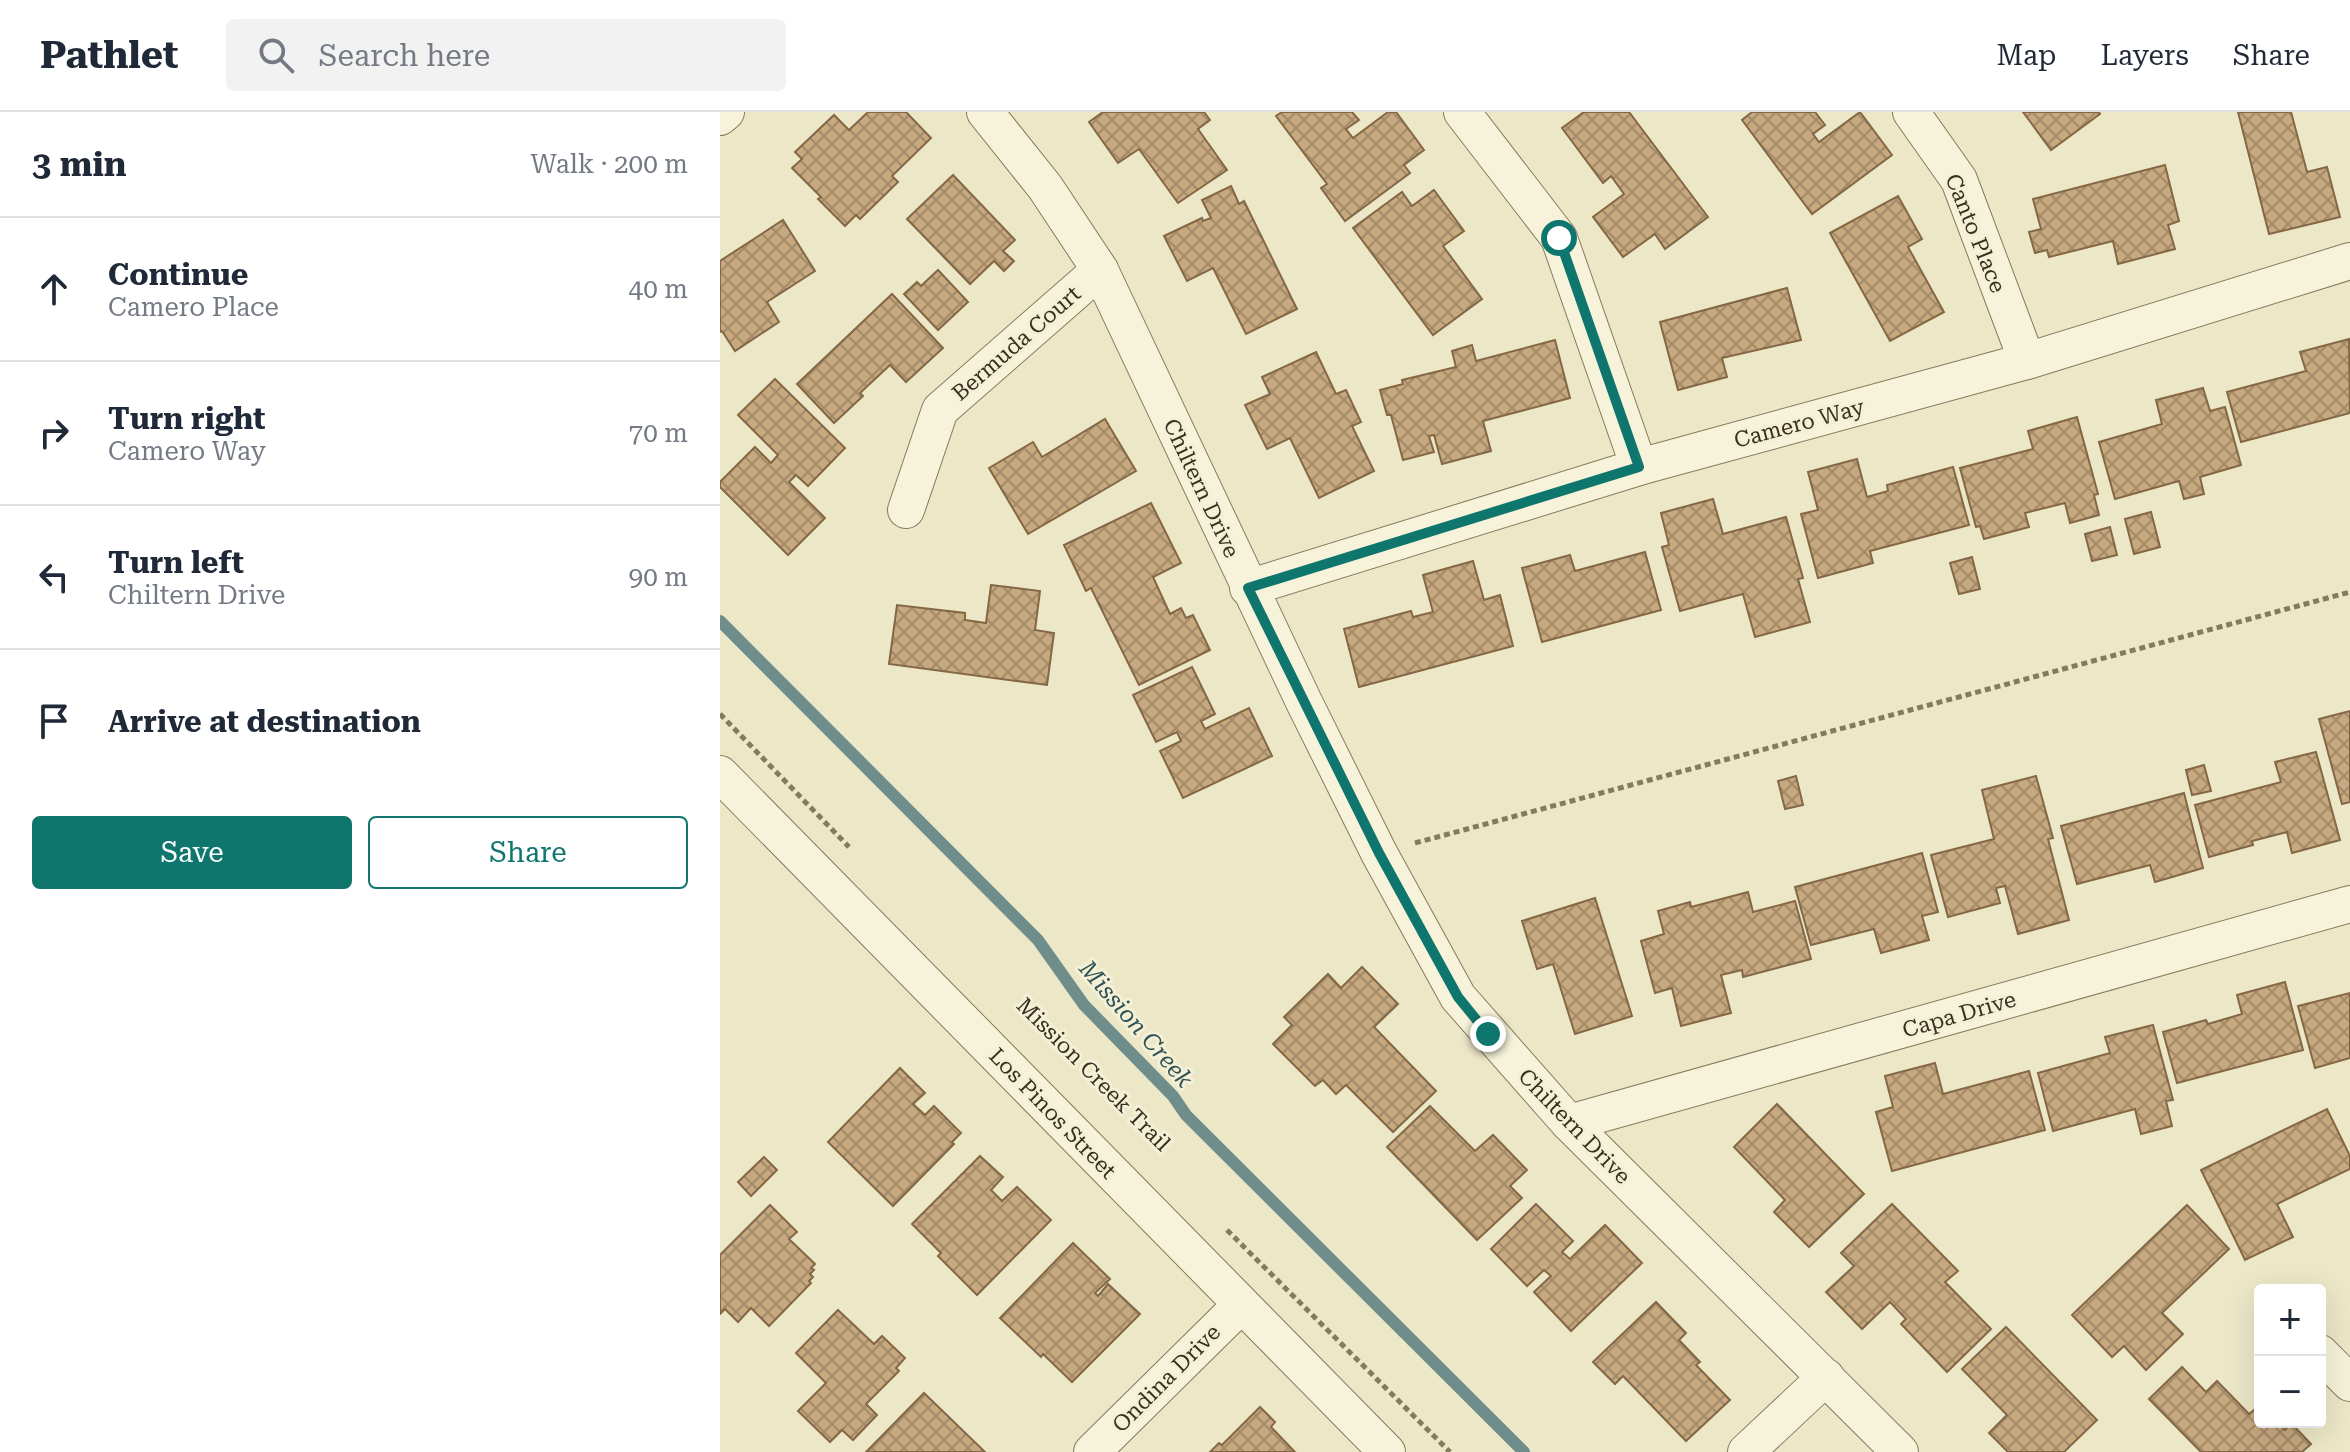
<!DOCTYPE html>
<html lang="en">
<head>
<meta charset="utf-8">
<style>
	body { margin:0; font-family:"Roboto Serif",serif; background:#f2f2f3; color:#1f2937 }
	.controls { position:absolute; right:24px; bottom:24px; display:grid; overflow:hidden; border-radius:8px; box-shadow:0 8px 32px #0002 }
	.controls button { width:72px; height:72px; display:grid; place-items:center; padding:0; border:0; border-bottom:2px solid #e0e1e3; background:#fff; color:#1f2937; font:40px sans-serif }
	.stop { position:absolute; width:24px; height:24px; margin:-18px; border:6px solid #0f766e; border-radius:50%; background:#fff }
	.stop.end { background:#0f766e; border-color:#fff; box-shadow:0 2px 8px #0008 }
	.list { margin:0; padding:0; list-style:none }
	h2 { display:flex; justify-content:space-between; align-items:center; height:104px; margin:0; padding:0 32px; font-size:34px }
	h2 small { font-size:26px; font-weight:400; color:#747a83 }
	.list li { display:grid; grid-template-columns:52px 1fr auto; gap:24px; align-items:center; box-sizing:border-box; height:144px; padding:0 32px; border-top:2px solid #e0e1e3 }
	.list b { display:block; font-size:30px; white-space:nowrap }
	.list p { margin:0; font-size:26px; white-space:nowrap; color:#747a83 }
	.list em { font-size:26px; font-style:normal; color:#747a83 }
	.actions { display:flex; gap:16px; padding:24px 32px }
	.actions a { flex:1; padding:18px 0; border:2px solid #0f766e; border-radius:8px; text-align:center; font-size:28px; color:#0f766e }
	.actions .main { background:#0f766e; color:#fff }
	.icon { flex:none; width:44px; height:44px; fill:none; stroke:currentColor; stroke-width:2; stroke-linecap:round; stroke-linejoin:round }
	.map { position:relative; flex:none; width:1630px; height:1340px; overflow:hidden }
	header { display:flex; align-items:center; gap:48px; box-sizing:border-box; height:112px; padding:0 40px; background:#fff; border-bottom:2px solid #e0e1e3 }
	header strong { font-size:38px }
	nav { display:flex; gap:44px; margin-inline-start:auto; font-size:28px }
	.search { width:560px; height:72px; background:#f2f2f3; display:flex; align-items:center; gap:20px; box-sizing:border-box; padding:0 28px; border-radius:8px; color:#747a83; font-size:30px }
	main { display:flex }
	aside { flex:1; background:#fff }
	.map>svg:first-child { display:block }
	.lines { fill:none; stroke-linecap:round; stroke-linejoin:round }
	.stream { stroke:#6f8e8b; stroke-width:12 }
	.building { fill:url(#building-cross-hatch); stroke:#846845; stroke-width:2 }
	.street-casing { stroke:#867a5d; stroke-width:38 }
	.path { stroke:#867a5d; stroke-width:5; stroke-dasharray:6 4; stroke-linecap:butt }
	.street { stroke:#f7f3da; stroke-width:36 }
	.route { stroke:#0f766e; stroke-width:10 }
	.labels { text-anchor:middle; stroke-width:6; stroke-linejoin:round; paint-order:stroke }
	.street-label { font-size:22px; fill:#382f20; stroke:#f4f0d6 }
	.water-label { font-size:24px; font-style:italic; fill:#315356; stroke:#f4f0d6 }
</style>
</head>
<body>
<header>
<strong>Pathlet</strong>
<div class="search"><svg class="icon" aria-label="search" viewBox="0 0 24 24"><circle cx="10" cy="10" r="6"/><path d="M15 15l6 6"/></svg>Search here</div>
<nav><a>Map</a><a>Layers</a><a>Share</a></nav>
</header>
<main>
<aside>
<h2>3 min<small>Walk · 200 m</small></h2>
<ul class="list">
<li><svg class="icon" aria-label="ahead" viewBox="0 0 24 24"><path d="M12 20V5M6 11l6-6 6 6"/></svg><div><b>Continue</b><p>Camero Place</p></div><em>40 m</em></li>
<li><svg class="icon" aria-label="right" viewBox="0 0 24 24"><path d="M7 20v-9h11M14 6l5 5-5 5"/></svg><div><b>Turn right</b><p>Camero Way</p></div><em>70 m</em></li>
<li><svg class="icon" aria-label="left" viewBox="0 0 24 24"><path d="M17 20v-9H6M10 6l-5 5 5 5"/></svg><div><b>Turn left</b><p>Chiltern Drive</p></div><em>90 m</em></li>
<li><svg class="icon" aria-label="arrive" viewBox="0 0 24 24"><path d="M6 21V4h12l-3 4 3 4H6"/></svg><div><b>Arrive at destination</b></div></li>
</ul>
<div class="actions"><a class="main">Save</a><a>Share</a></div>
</aside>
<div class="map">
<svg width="1630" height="1340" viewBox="0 0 1630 1340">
	<defs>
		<pattern id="building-cross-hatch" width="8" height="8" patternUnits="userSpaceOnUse" patternTransform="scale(2)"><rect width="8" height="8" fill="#c7a97f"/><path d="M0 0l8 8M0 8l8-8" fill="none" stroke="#a38a68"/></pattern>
	</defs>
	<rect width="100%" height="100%" fill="#ece7c7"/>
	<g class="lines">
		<polyline class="stream" points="0,509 318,828 364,893 453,984 466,1003 804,1340"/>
	</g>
	<g class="building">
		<polygon points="148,0 186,0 211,26 172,64 178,70 140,107 136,103 125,114 98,87 101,85 72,56 82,47 75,40 114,3 129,18"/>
		<polygon points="383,0 484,0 490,8 478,17 507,58 458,91 419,37 398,51 369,10"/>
		<polygon points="562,0 632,0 639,8 626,17 633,26 668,0 676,0 704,38 684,53 690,61 625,109 601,76 607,72 556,4"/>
		<polygon points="864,0 909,0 988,105 945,137 935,122 903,145 873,105 904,82 891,64 883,71 842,16"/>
		<polygon points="1032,0 1095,0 1105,13 1093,22 1099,30 1140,0 1172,43 1092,102 1022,8"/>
		<polygon points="1303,0 1379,0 1380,2 1331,38"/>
		<polygon points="1518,0 1571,0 1587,60 1607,55 1620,105 1549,122"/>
		<polygon points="1445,53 1459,109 1448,113 1455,137 1398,152 1393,129 1329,145 1327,138 1315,141 1309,120 1321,117 1313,87"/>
		<polygon points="233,63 295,128 283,139 294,149 284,159 274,149 250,172 187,107"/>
		<polygon points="511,74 519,92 524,89 577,197 526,222 493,156 467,169 444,124 482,106 483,109 491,106 482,88"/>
		<polygon points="714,78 744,119 723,134 762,187 713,223 633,116 682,80 692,94"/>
		<polygon points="1178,84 1202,127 1188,135 1224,200 1170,229 1110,121"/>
		<polygon points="63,108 95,159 47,190 59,210 15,239 2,219 0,220 0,149"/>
		<polygon points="218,158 248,190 218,218 184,182 197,170 201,174"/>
		<polygon points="1067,176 1081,228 1002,246 1007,265 958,278 940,210"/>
		<polygon points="172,182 223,236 186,270 170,253 140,281 143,284 114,311 77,272"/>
		<polygon points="1629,227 1630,301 1521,330 1507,280 1586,259 1580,240"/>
		<polygon points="835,228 850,286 763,309 771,339 722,352 714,323 709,324 714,340 683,348 671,303 667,303 660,278 683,272 682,268 736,255 732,239 752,233 756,249"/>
		<polygon points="596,240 616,282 626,278 641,310 632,314 654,359 599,386 570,326 547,337 525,293 550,282 542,265"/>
		<polygon points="55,267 125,336 88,374 76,363 69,370 105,406 68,443 0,375 0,370 35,335 51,351 58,343 18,303"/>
		<polygon points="1483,276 1490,299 1505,295 1521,353 1480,365 1484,382 1464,387 1459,369 1395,387 1379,330 1442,312 1436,288"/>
		<polygon points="1357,305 1378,382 1374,383 1379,403 1350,411 1345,391 1305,401 1309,415 1264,427 1260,414 1256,415 1240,356 1313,337 1308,319"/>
		<polygon points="385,307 416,359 308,422 269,356 313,330 322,345"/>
		<polygon points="1137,347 1147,385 1168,379 1167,373 1233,355 1249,413 1150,439 1153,451 1098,466 1081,402 1098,398 1088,360"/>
		<polygon points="993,387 1003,422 1066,405 1083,466 1078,467 1090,510 1035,525 1023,482 960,499 942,435 949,433 941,401"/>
		<polygon points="431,391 461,451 433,465 450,502 461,496 466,506 473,503 490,538 419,573 371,476 366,479 344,433"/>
		<polygon points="1431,400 1440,435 1414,442 1405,407"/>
		<polygon points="1390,415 1397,443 1372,449 1365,422"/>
		<polygon points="925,440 941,498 822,530 802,456 850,443 855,459"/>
		<polygon points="1252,445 1260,477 1239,482 1230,451"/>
		<polygon points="753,449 764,488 780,483 793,534 639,575 624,517 691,499 693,505 713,500 703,463"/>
		<polygon points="271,473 320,479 315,518 334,521 327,573 169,552 177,493 245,501 245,508 266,511"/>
		<polygon points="472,555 495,602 481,609 485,617 529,596 552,644 463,686 440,639 461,629 457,620 436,630 413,583"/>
		<polygon points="1630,599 1630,690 1622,692 1599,607"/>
		<polygon points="1596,640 1620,728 1572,741 1567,720 1532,729 1533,733 1489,745 1475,693 1561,670 1555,650"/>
		<polygon points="1484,653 1491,679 1472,683 1466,658"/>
		<polygon points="1076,664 1083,693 1065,697 1058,669"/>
		<polygon points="1316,664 1333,726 1328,727 1349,808 1298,822 1285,774 1276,776 1280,791 1228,805 1211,743 1274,727 1262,678"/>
		<polygon points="1464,681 1483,756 1435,770 1430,753 1357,772 1341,714"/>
		<polygon points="1202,741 1218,800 1202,804 1209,828 1161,841 1154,817 1091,833 1075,775"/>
		<polygon points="1028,780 1033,800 1075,789 1091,847 1023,865 1022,858 1001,863 1011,901 961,914 952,876 935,881 921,829 944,822 938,799 970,790 971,795"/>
		<polygon points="875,786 912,904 855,922 833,852 817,857 802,809"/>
		<polygon points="642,855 678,892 654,915 716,979 673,1020 626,973 616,982 603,968 595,974 553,932 572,913 564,905 608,862 621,876"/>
		<polygon points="1565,870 1583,938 1457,971 1443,920 1486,908 1488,912 1522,902 1517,883"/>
		<polygon points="1630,881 1630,946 1595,956 1578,894"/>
		<polygon points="1433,913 1453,988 1446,989 1452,1014 1421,1022 1415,997 1333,1019 1318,961 1390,941 1385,925"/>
		<polygon points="1215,951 1223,982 1309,959 1325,1018 1172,1059 1156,1000 1173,995 1165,964"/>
		<polygon points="180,956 205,981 193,992 205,1003 214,994 241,1021 232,1030 234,1032 173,1094 108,1030"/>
		<polygon points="1057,992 1144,1082 1089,1135 1054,1100 1065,1088 1014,1035"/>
		<polygon points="710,994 755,1039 773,1023 807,1058 790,1074 802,1086 757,1128 667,1035"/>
		<polygon points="1607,997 1630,1044 1630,1057 1557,1092 1573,1125 1525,1148 1481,1058"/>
		<polygon points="260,1044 283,1065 271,1078 282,1089 297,1075 331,1108 257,1183 218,1144 221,1141 192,1112"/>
		<polygon points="44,1045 57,1058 31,1084 18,1070"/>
		<polygon points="816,1092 853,1129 842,1140 850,1147 885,1113 922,1151 851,1219 814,1180 831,1164 824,1158 807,1174 771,1137"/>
		<polygon points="1172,1092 1238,1159 1225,1170 1271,1217 1227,1260 1181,1212 1186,1207 1170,1190 1142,1217 1106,1180 1134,1154 1121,1141"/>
		<polygon points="50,1093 77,1120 69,1127 95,1152 91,1156 94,1158 90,1162 93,1165 89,1169 91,1171 49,1214 31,1196 18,1210 5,1197 0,1202 0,1143"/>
		<polygon points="1467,1093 1509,1137 1442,1201 1463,1222 1426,1258 1404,1234 1392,1245 1352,1203"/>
		<polygon points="353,1131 390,1167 375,1181 378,1184 388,1172 420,1202 352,1270 323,1242 321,1245 280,1206"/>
		<polygon points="936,1190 966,1221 959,1228 980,1250 976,1253 1010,1288 966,1329 903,1264 895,1272 873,1250"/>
		<polygon points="118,1198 154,1232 162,1224 185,1246 176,1256 179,1259 146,1292 157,1303 133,1328 122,1318 110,1330 78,1299 106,1271 76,1241"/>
		<polygon points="1286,1215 1377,1308 1344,1340 1288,1340 1269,1321 1287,1303 1242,1257"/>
		<polygon points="1462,1255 1486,1280 1497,1269 1529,1302 1540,1293 1540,1310 1557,1310 1565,1318 1571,1311 1591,1332 1582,1340 1481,1340 1429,1287"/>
		<polygon points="204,1281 265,1340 146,1340"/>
		<polygon points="540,1295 555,1310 551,1315 575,1340 490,1340 499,1331 502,1333"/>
	</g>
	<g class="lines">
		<g class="street-casing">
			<g id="street">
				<polyline points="265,0 325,75 380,158 584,590 659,741 738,885 849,1011 1180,1340"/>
				<polyline points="742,0 839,126 919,355"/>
				<polyline points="1191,0 1239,68 1307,249"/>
				<polyline points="0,5 6,0"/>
				<polyline points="186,398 220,298 380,158"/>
				<polyline points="528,476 919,355 1307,249 1630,149"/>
				<polyline points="0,662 667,1340"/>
				<polyline points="849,1011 1630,792"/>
				<polyline points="1600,1241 1630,1271"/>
				<polyline points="372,1340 521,1193"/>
				<polyline points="1026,1340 1106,1265"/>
			</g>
		</g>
		<g class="path">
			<polyline points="0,602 129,735"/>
			<polyline points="695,731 1630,480"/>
			<polyline points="507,1118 730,1340"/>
		</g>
		<use href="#street" class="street"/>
	</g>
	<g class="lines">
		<polyline class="route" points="768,922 738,885 659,741 528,476 919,355 839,126"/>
	</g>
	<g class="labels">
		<g class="street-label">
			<text transform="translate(1256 121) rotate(68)" y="8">Canto Place</text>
			<text transform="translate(296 231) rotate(-41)" y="8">Bermuda Court</text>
			<text transform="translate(1079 311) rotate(-15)" y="8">Camero Way</text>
			<text transform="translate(482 376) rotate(65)" y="8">Chiltern Drive</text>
			<text transform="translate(1239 902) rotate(-16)" y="8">Capa Drive</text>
			<text transform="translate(374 962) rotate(45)" y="8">Mission Creek Trail</text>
			<text transform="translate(333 1001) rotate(46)" y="8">Los Pinos Street</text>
			<text transform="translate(855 1014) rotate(46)" y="8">Chiltern Drive</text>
			<text transform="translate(446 1266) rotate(-45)" y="8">Ondina Drive</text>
		</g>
		<g class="water-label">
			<text transform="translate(416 912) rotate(49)" y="8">Mission Creek</text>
		</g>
	</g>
</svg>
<div class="controls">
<button>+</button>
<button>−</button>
</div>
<div class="stop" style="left:839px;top:126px"></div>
<div class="stop end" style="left:768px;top:922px"></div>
</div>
</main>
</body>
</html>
